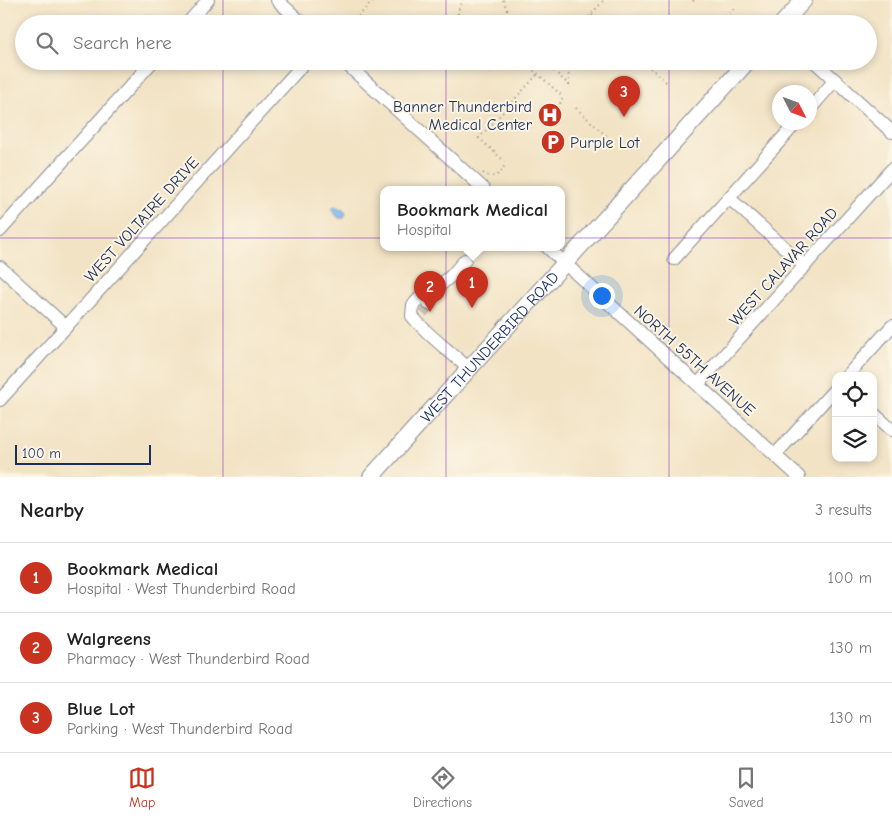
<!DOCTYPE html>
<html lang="en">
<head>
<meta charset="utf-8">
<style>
	body { margin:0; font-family:"Comic Neue",sans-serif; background:#f2f2f2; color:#222 }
	.controls { position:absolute; right:15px; bottom:15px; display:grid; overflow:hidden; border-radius:10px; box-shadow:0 2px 8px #0003 }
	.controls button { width:45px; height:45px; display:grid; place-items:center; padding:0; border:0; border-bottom:1px solid #e0e0e0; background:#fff; color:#222; font:25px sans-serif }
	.compass { position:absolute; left:772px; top:85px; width:45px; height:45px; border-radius:50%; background:#fff; box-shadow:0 2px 8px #0003; rotate:132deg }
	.scale { position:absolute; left:15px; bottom:12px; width:136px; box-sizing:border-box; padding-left:5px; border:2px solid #1b2f5e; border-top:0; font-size:14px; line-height:18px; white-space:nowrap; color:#1b2f5e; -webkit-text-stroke:4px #fcf5e5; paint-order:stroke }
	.you { position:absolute; left:601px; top:295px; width:18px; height:18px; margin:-12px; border:4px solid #fff; border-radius:50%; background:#1a73e8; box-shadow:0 0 0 8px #1a73e833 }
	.badge { display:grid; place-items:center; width:32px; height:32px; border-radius:50%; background:#c8321e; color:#fff; font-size:16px; font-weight:700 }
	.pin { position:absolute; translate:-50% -41px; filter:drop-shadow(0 1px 2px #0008) }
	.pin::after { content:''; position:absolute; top:26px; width:18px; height:15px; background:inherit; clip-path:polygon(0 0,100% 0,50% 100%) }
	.popup { position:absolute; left:380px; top:186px; width:185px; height:65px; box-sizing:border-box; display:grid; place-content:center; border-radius:10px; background:#fff; filter:drop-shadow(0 1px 4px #0005); font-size:16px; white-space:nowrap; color:#767676 }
	.popup b { font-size:19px; color:#222 }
	.popup::after { content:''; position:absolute; left:50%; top:100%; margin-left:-10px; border:10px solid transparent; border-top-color:#fff }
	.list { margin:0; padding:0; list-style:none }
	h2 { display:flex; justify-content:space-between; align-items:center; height:65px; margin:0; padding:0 20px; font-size:21px }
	h2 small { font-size:16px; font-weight:400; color:#767676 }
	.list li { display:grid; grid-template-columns:32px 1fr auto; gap:15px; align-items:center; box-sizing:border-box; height:70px; padding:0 20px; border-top:1px solid #e0e0e0 }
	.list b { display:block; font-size:19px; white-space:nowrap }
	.list p { margin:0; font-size:16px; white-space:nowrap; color:#767676 }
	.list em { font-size:16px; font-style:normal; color:#767676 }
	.icon { flex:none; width:28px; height:28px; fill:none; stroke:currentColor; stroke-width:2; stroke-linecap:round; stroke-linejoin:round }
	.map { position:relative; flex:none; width:892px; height:477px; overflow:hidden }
	.search { position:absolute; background:#fff; box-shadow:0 2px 8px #0003; left:15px; right:15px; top:15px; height:55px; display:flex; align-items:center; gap:12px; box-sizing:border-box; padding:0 18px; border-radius:28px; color:#767676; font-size:19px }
	.sheet { height:275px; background:#fff }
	nav { display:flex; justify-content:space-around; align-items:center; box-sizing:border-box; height:70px; border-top:1px solid #e0e0e0; background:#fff; font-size:14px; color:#767676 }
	nav a { display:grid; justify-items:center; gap:2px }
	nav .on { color:#c8321e }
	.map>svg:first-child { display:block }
	.water { fill:#7ebcf2; stroke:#4c76a8 }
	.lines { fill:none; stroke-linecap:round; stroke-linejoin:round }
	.minor-tunnel { stroke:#c7bfb0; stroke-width:12; stroke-dasharray:12 6; stroke-linecap:butt }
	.minor-casing { stroke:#868992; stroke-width:14 }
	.major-casing { stroke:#868992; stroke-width:18 }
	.path { stroke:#868992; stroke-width:2; stroke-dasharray:1 4; stroke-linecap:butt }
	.minor { stroke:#fff; stroke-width:12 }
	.major { stroke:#fff; stroke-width:16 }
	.grid { fill:none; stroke:#7b2cbf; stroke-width:1; stroke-opacity:0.55 }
	.labels { text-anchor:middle; stroke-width:4; stroke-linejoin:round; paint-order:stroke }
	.poi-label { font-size:16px; fill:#1b2f5e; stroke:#fcf5e5; text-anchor:end }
	.street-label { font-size:16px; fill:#1b2f5e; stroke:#fcf5e5 }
</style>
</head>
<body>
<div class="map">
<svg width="892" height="477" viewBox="0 0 892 477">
	<rect width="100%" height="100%" fill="#fcf5e5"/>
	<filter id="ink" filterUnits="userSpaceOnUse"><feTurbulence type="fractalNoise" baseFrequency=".02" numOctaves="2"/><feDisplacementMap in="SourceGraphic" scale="10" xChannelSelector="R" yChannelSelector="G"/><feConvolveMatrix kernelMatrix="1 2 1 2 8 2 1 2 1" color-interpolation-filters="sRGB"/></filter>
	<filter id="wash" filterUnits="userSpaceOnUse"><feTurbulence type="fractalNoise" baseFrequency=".0096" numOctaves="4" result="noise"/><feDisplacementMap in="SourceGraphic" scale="20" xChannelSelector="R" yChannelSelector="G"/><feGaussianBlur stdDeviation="1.12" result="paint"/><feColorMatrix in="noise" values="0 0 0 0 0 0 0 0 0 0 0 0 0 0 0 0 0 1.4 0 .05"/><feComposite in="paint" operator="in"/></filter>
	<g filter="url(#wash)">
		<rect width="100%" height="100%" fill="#f2e3c5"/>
		<polygon class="water" points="335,206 343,210 346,213 344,218 339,218 333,212 332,209"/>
	</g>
	<g filter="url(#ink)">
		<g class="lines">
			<polyline class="minor-tunnel" points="422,313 429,304"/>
			<g class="minor-casing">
				<g id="minor">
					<polyline points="277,0 303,24"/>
					<polyline points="187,24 208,0"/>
					<polyline points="343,61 484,189"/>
					<polyline points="814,61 892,132"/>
					<polyline points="810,109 835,80"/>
					<polyline points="729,198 805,266"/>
					<polyline points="0,231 153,61"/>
					<polyline points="547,247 799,477"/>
					<polyline points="674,259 797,122"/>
					<path d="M465,260l-13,15 -15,13 -9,1 -15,16 -1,11c16,20 38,35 57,53"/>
					<polyline points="0,267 66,327"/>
					<polyline points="429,304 437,288"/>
					<polyline points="847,376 892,326"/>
					<polyline points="698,384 892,169"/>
					<polyline points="0,400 306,61"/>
					<polyline points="873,413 892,430"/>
					<polyline points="775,455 836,388"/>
				</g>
			</g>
			<g class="major-casing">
				<g id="major">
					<polyline points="782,24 804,0"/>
					<path id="s1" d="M371,477l377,-416"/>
				</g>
			</g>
			<g class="path">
				<polyline points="503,0 508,12 506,24"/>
				<polyline points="693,1 694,0"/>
				<polyline points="592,15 599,21"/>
				<polyline points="352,24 373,0"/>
				<polyline points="459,24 458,11 463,0"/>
				<polyline points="582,24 604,0"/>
				<polyline points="719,24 734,8"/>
				<polyline points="479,61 493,74"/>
				<polyline points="522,61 528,65 560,94 562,99 562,101 554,111"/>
				<polyline points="543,61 569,85 568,61"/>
				<polyline points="643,61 666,82"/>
				<polyline points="576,108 612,141"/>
				<path d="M483,173c10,7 18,2 22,-9l-2,-4 -24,-22 59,-64"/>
			</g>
			<use href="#minor" class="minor"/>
			<use href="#major" class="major"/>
		</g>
	</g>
	<path class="grid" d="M223,0v24M446,0v24M669,0v24M223,61v416M446,61v416M669,61v416M0,238h892"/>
	<defs>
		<g id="hospital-disc" transform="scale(1.25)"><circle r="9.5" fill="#c8321e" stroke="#fcf5e5"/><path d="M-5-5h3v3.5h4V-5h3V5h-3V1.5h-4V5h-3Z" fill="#fff"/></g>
		<g id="parking-disc" transform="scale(1.25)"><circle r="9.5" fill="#c8321e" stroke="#fcf5e5"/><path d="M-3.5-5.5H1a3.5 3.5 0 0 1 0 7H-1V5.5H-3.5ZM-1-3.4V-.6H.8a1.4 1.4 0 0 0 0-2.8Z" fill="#fff"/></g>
	</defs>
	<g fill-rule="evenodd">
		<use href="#hospital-disc" x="550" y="115"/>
		<use href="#parking-disc" x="553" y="142"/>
	</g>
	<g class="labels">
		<g class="poi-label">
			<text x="532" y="112">Banner Thunderbird<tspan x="532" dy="18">Medical Center</tspan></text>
			<text x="570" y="148" text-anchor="start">Purple Lot</text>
		</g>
		<g class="street-label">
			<text transform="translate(141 219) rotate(-48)" y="6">WEST VOLTAIRE DRIVE</text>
			<text transform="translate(783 266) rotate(-48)" y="6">WEST CALAVAR ROAD</text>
			<text dy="6" stroke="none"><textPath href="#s1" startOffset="176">WEST THUNDERBIRD ROAD</textPath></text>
			<text transform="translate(695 360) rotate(42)" y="6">NORTH 55TH AVENUE</text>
		</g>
	</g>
</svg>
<div class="controls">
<button><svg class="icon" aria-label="locate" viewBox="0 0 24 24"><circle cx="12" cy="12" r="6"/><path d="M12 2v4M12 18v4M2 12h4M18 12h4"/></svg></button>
<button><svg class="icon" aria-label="layers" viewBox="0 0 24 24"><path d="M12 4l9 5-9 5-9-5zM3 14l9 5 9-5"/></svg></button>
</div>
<svg class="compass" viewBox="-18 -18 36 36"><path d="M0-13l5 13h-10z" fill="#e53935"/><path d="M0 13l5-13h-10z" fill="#767676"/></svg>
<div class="scale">100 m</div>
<div class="you"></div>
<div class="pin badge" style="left:472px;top:308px">1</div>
<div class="popup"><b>Bookmark Medical</b>Hospital</div>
<div class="pin badge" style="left:430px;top:312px">2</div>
<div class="pin badge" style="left:624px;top:117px">3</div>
<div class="search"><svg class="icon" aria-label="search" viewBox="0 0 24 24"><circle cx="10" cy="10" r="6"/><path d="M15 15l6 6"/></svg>Search here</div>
</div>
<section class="sheet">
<h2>Nearby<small>3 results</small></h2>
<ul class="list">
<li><span class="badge">1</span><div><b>Bookmark Medical</b><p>Hospital · West Thunderbird Road</p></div><em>100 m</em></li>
<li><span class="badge">2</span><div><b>Walgreens</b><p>Pharmacy · West Thunderbird Road</p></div><em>130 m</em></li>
<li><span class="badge">3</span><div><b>Blue Lot</b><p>Parking · West Thunderbird Road</p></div><em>130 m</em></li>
</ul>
</section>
<nav>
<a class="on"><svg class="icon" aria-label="map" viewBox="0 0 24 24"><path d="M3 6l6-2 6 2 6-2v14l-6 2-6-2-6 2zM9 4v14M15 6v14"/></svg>Map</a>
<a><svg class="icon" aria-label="directions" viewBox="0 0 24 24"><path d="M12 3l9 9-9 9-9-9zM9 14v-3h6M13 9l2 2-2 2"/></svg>Directions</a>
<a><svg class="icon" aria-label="saved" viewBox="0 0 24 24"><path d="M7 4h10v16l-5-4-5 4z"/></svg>Saved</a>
</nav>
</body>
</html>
